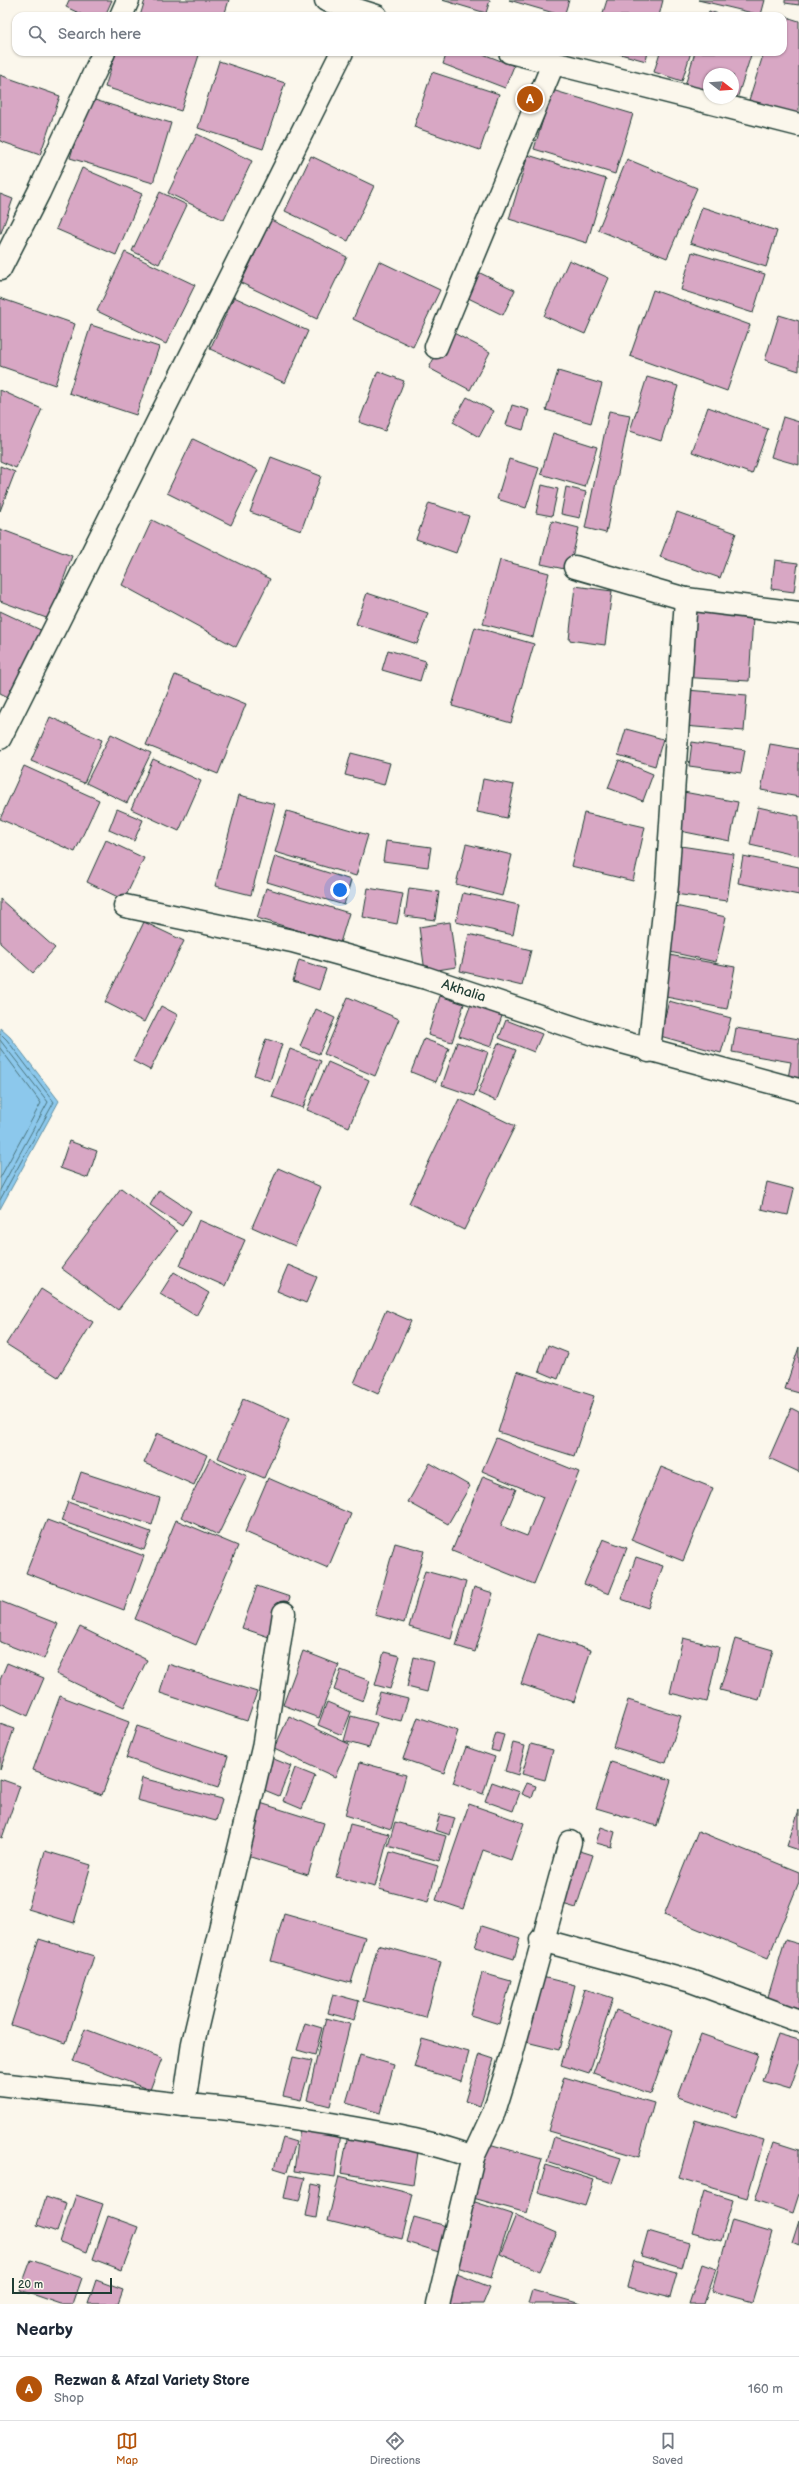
<!DOCTYPE html>
<html lang="en">
<head>
<meta charset="utf-8">
<style>
	body { margin:0; font-family:"Balsamiq Sans",sans-serif; background:#f2f2f3; color:#1f2937 }
	.compass { position:absolute; left:703px; top:68px; width:36px; height:36px; border-radius:50%; background:#fff; box-shadow:0 1px 3px #0004; rotate:107deg }
	.scale { position:absolute; left:12px; bottom:10px; width:100px; box-sizing:border-box; padding-left:4px; border:2px solid #1f3d34; border-top:0; font-size:11px; line-height:14px; white-space:nowrap; color:#1f3d34; -webkit-text-stroke:3px #fbf7ec; paint-order:stroke }
	.you { position:absolute; left:340px; top:890px; width:14px; height:14px; margin:-10px; border:3px solid #fff; border-radius:50%; background:#1a73e8; box-shadow:0 0 0 6px #1a73e833 }
	.badge { display:grid; place-items:center; width:26px; height:26px; border-radius:50%; background:#b45309; color:#fff; font-size:13px; font-weight:700 }
	.pin { position:absolute; translate:-50% -50%; border:2px solid #fff; box-shadow:0 1px 4px #0006 }
	.list { margin:0; padding:0; list-style:none }
	h2 { display:flex; justify-content:space-between; align-items:center; height:52px; margin:0; padding:0 16px; font-size:17px }
	h2 small { font-size:13px; font-weight:400; color:#747a83 }
	.list li { display:grid; grid-template-columns:26px 1fr auto; gap:12px; align-items:center; box-sizing:border-box; height:64px; padding:0 16px; border-top:1px solid #e0e1e3 }
	.list b { display:block; font-size:15px; white-space:nowrap }
	.list p { margin:0; font-size:13px; white-space:nowrap; color:#747a83 }
	.list em { font-size:13px; font-style:normal; color:#747a83 }
	.icon { flex:none; width:22px; height:22px; fill:none; stroke:currentColor; stroke-width:2; stroke-linecap:round; stroke-linejoin:round }
	.map { position:relative; flex:none; width:799px; height:2304px; overflow:hidden }
	.search { position:absolute; background:#fff; box-shadow:0 1px 3px #0004; left:12px; right:12px; top:12px; height:44px; display:flex; align-items:center; gap:10px; box-sizing:border-box; padding:0 14px; border-radius:12px; color:#747a83; font-size:15px }
	.sheet { height:116px; background:#fff }
	nav { display:flex; justify-content:space-around; align-items:center; box-sizing:border-box; height:56px; border-top:1px solid #e0e1e3; background:#fff; font-size:11px; color:#747a83 }
	nav a { display:grid; justify-items:center; gap:2px }
	nav .on { color:#b45309 }
	.map>svg:first-child { display:block }
	.water { fill:#8cc8ec; stroke:#6090a2 }
	.lines { fill:none; stroke-linecap:round; stroke-linejoin:round }
	.shore { stroke:#4b757e; stroke-width:1 }
	.building { fill:#d8a7c4; stroke:#1f3d34 }
	.minor-casing { stroke:#1f3d34; stroke-width:25 }
	.minor { stroke:#fbf7ec; stroke-width:22 }
	.labels { text-anchor:middle; stroke-width:3; stroke-linejoin:round; paint-order:stroke }
	.street-label { font-size:14px; fill:#1f3d34; stroke:#fbf7ec }
</style>
</head>
<body>
<div class="map">
<svg width="799" height="2304" viewBox="0 0 799 2304">
	<rect width="100%" height="100%" fill="#fbf7ec"/>
	<filter id="ink" filterUnits="userSpaceOnUse"><feTurbulence type="fractalNoise" baseFrequency=".025" numOctaves="2"/><feDisplacementMap in="SourceGraphic" scale="8" xChannelSelector="R" yChannelSelector="G"/><feConvolveMatrix kernelMatrix="1 2 1 2 8 2 1 2 1" color-interpolation-filters="sRGB"/></filter>
	<g filter="url(#ink)">
		<polygon class="water" points="0,1028 10,1037 59,1101 0,1209"/>
		<g class="lines">
			<g class="shore">
				<polyline points="0,1033 7,1040 54,1102 0,1200"/>
				<polyline points="0,1040 48,1102 0,1190"/>
				<polyline points="0,1048 41,1103 0,1178"/>
			</g>
		</g>
		<g class="building">
			<polygon points="69,0 112,0 105,16 85,16 66,7"/>
			<polygon points="145,0 229,0 224,16 140,16"/>
			<polygon points="442,0 490,0 486,13"/>
			<polygon points="509,0 569,0 564,16"/>
			<polygon points="607,0 663,0 659,16 602,16"/>
			<polygon points="698,0 765,0 761,15"/>
			<polygon points="785,0 799,0 799,5 785,3"/>
			<polygon points="709,11 725,16 707,16"/>
			<polygon points="783,16 799,21 799,116 749,100 764,52 783,52"/>
			<polygon points="116,52 200,52 181,111 105,87"/>
			<polygon points="447,52 478,52 514,66 505,88 443,64"/>
			<polygon points="613,52 648,52 646,61"/>
			<polygon points="660,52 691,52 682,81 654,72"/>
			<polygon points="695,52 752,52 735,105 733,74 709,74 709,97 684,89"/>
			<polygon points="219,61 285,83 263,149 198,128"/>
			<polygon points="432,72 499,94 480,150 414,127"/>
			<polygon points="0,75 60,96 40,155 0,141"/>
			<polygon points="552,90 633,114 615,174 534,149"/>
			<polygon points="88,98 171,123 153,183 70,158"/>
			<polygon points="197,134 252,161 224,220 168,193"/>
			<polygon points="528,155 606,179 587,243 509,219"/>
			<polygon points="311,156 374,186 348,241 285,211"/>
			<polygon points="627,159 697,188 667,258 598,230"/>
			<polygon points="82,168 142,194 116,255 56,229"/>
			<polygon points="160,192 187,205 159,264 132,251"/>
			<polygon points="0,194 13,199 1,233 0,233"/>
			<polygon points="702,207 777,231 766,267 690,243"/>
			<polygon points="271,220 347,257 317,319 241,283"/>
			<polygon points="125,252 195,285 166,344 97,311"/>
			<polygon points="692,252 765,274 753,313 681,290"/>
			<polygon points="569,260 609,278 585,334 544,316"/>
			<polygon points="379,261 440,290 413,347 353,319"/>
			<polygon points="476,271 515,290 503,315 464,296"/>
			<polygon points="653,290 750,325 727,391 630,356"/>
			<polygon points="234,297 308,331 285,383 210,349"/>
			<polygon points="0,298 75,324 55,385 0,366"/>
			<polygon points="779,315 799,321 799,371 765,360"/>
			<polygon points="91,325 159,347 136,415 69,393"/>
			<polygon points="448,330 490,352 470,390 429,368"/>
			<polygon points="378,371 404,381 385,431 359,422"/>
			<polygon points="558,371 602,384 591,423 546,410"/>
			<polygon points="647,377 678,386 661,441 630,431"/>
			<polygon points="0,390 42,409 16,468 0,461"/>
			<polygon points="467,397 493,411 479,437 453,422"/>
			<polygon points="512,405 529,410 523,430 506,425"/>
			<polygon points="708,407 768,429 752,474 692,452"/>
			<polygon points="609,411 630,415 606,533 585,528"/>
			<polygon points="783,417 799,422 799,465 771,457"/>
			<polygon points="553,433 597,447 585,487 541,474"/>
			<polygon points="193,439 258,470 231,525 167,493"/>
			<polygon points="271,457 321,476 301,531 250,512"/>
			<polygon points="509,459 539,468 526,508 497,499"/>
			<polygon points="0,466 15,472 0,511"/>
			<polygon points="542,485 558,489 552,516 536,513"/>
			<polygon points="566,487 586,492 580,518 561,514"/>
			<polygon points="429,503 469,516 456,553 416,539"/>
			<polygon points="677,512 736,533 720,578 660,557"/>
			<polygon points="152,520 270,579 236,647 122,585"/>
			<polygon points="552,521 579,528 569,570 541,564"/>
			<polygon points="0,529 72,556 49,619 0,601"/>
			<polygon points="500,560 549,573 533,637 483,624"/>
			<polygon points="775,560 798,563 794,592 771,589"/>
			<polygon points="575,586 612,591 605,645 569,640"/>
			<polygon points="367,593 428,613 417,644 356,624"/>
			<polygon points="685,598 754,601 749,681 680,677"/>
			<polygon points="0,611 47,633 16,701 0,693"/>
			<polygon points="475,627 534,644 511,723 452,706"/>
			<polygon points="388,650 426,661 420,681 382,670"/>
			<polygon points="175,675 246,704 218,774 146,745"/>
			<polygon points="675,689 747,695 744,731 672,725"/>
			<polygon points="50,717 102,740 84,783 31,761"/>
			<polygon points="626,729 663,739 655,766 618,755"/>
			<polygon points="111,734 151,753 127,803 86,783"/>
			<polygon points="692,742 745,750 741,773 689,766"/>
			<polygon points="770,744 799,749 799,797 761,790"/>
			<polygon points="351,753 390,763 384,785 345,775"/>
			<polygon points="153,759 201,781 179,831 131,809"/>
			<polygon points="619,760 653,774 643,801 608,788"/>
			<polygon points="24,766 99,800 75,852 0,819"/>
			<polygon points="483,779 514,785 507,818 477,812"/>
			<polygon points="678,791 738,802 730,841 670,829"/>
			<polygon points="239,795 275,804 251,895 215,886"/>
			<polygon points="758,807 799,816 799,856 750,845"/>
			<polygon points="117,809 143,820 134,841 109,830"/>
			<polygon points="287,811 368,835 356,876 275,852"/>
			<polygon points="584,813 645,827 633,881 571,866"/>
			<polygon points="106,840 144,858 124,900 87,882"/>
			<polygon points="386,841 431,847 428,867 383,861"/>
			<polygon points="466,844 512,855 502,896 456,884"/>
			<polygon points="667,844 734,854 727,901 659,892"/>
			<polygon points="275,856 351,880 344,905 267,882"/>
			<polygon points="743,856 799,867 799,895 738,883"/>
			<polygon points="266,888 349,913 340,943 257,918"/>
			<polygon points="368,888 403,894 397,924 363,917"/>
			<polygon points="409,888 439,892 435,920 405,916"/>
			<polygon points="463,893 519,905 513,935 456,922"/>
			<polygon points="0,899 55,948 33,973 0,943"/>
			<polygon points="666,904 726,917 716,962 656,949"/>
			<polygon points="144,922 184,941 144,1022 105,1002"/>
			<polygon points="450,922 456,967 425,972 419,927"/>
			<polygon points="469,934 531,950 522,986 460,971"/>
			<polygon points="669,955 735,967 727,1009 661,996"/>
			<polygon points="299,960 326,969 319,990 293,981"/>
			<polygon points="440,996 464,1004 452,1042 428,1035"/>
			<polygon points="348,997 399,1019 375,1076 324,1054"/>
			<polygon points="669,1001 731,1018 721,1053 660,1036"/>
			<polygon points="471,1004 502,1016 491,1047 459,1036"/>
			<polygon points="161,1006 178,1015 150,1070 133,1061"/>
			<polygon points="316,1009 335,1018 319,1054 300,1046"/>
			<polygon points="506,1020 542,1034 534,1052 499,1038"/>
			<polygon points="736,1028 799,1039 799,1085 787,1083 791,1062 732,1052"/>
			<polygon points="266,1039 282,1044 270,1081 254,1075"/>
			<polygon points="424,1039 449,1048 436,1082 411,1072"/>
			<polygon points="457,1042 488,1052 474,1096 442,1085"/>
			<polygon points="498,1043 516,1050 496,1101 478,1093"/>
			<polygon points="290,1049 321,1061 303,1108 272,1097"/>
			<polygon points="328,1062 369,1080 349,1127 307,1110"/>
			<polygon points="459,1099 515,1126 464,1230 409,1203"/>
			<polygon points="69,1141 97,1151 88,1178 60,1168"/>
			<polygon points="278,1168 321,1187 295,1246 252,1227"/>
			<polygon points="767,1182 794,1189 788,1215 761,1209"/>
			<polygon points="121,1188 177,1231 118,1310 61,1268"/>
			<polygon points="159,1190 191,1211 182,1226 150,1205"/>
			<polygon points="199,1220 245,1240 225,1286 180,1266"/>
			<polygon points="288,1265 317,1277 306,1303 277,1291"/>
			<polygon points="174,1272 209,1293 196,1316 160,1294"/>
			<polygon points="41,1289 93,1322 58,1377 6,1344"/>
			<polygon points="386,1310 411,1321 378,1394 354,1383"/>
			<polygon points="548,1345 568,1353 558,1379 539,1371"/>
			<polygon points="799,1347 799,1393 785,1389"/>
			<polygon points="517,1371 594,1396 574,1456 498,1432"/>
			<polygon points="243,1399 289,1419 264,1478 218,1458"/>
			<polygon points="791,1408 799,1412 799,1472 769,1458"/>
			<polygon points="157,1433 207,1455 194,1485 144,1463"/>
			<polygon points="496,1438 579,1472 534,1584 452,1551 483,1476 516,1489 501,1526 527,1536 543,1497 482,1471"/>
			<polygon points="210,1458 247,1476 218,1535 181,1517"/>
			<polygon points="430,1463 470,1486 448,1524 408,1502"/>
			<polygon points="661,1467 713,1488 683,1561 631,1540"/>
			<polygon points="81,1472 160,1498 152,1525 72,1499"/>
			<polygon points="268,1478 351,1514 328,1568 245,1532"/>
			<polygon points="68,1502 151,1532 144,1550 61,1521"/>
			<polygon points="47,1520 144,1556 124,1610 26,1573"/>
			<polygon points="176,1520 238,1546 196,1645 135,1619"/>
			<polygon points="603,1539 627,1548 609,1594 584,1584"/>
			<polygon points="395,1543 424,1551 404,1623 375,1615"/>
			<polygon points="636,1557 663,1566 648,1608 621,1599"/>
			<polygon points="425,1571 466,1582 451,1639 409,1627"/>
			<polygon points="257,1586 290,1597 275,1639 242,1628"/>
			<polygon points="474,1587 493,1593 475,1652 456,1646"/>
			<polygon points="0,1601 58,1624 44,1659 0,1642"/>
			<polygon points="80,1627 147,1660 124,1707 56,1674"/>
			<polygon points="538,1634 591,1650 574,1702 521,1684"/>
			<polygon points="683,1638 719,1647 707,1702 670,1693"/>
			<polygon points="735,1639 773,1650 759,1700 720,1690"/>
			<polygon points="303,1651 339,1665 319,1718 283,1705"/>
			<polygon points="384,1652 400,1656 390,1689 375,1685"/>
			<polygon points="414,1657 434,1662 427,1692 407,1687"/>
			<polygon points="7,1663 44,1678 28,1716 0,1703 0,1680"/>
			<polygon points="168,1664 257,1692 247,1721 160,1693"/>
			<polygon points="341,1670 370,1681 363,1701 334,1690"/>
			<polygon points="380,1692 408,1699 401,1721 374,1714"/>
			<polygon points="60,1696 129,1722 102,1795 33,1770"/>
			<polygon points="628,1700 681,1716 666,1763 613,1747"/>
			<polygon points="327,1702 351,1712 342,1735 318,1725"/>
			<polygon points="289,1716 349,1744 335,1777 274,1749"/>
			<polygon points="351,1716 377,1723 369,1748 344,1741"/>
			<polygon points="418,1717 458,1731 444,1773 403,1759"/>
			<polygon points="0,1724 14,1729 0,1770"/>
			<polygon points="137,1726 228,1756 218,1788 126,1758"/>
			<polygon points="496,1733 504,1735 499,1752 491,1750"/>
			<polygon points="513,1743 525,1746 518,1775 505,1771"/>
			<polygon points="531,1744 553,1750 545,1780 522,1774"/>
			<polygon points="466,1747 495,1757 483,1794 453,1783"/>
			<polygon points="269,1757 291,1766 279,1796 257,1787"/>
			<polygon points="360,1762 406,1775 391,1829 345,1815"/>
			<polygon points="611,1762 671,1780 657,1826 596,1808"/>
			<polygon points="295,1768 315,1776 302,1809 283,1801"/>
			<polygon points="142,1778 222,1799 216,1821 137,1800"/>
			<polygon points="0,1779 20,1786 2,1838 0,1837"/>
			<polygon points="492,1782 520,1792 513,1811 485,1801"/>
			<polygon points="527,1783 536,1786 532,1798 522,1794"/>
			<polygon points="257,1802 324,1823 308,1875 241,1854"/>
			<polygon points="469,1804 524,1823 511,1860 483,1850 463,1909 436,1900"/>
			<polygon points="799,1810 799,1850 787,1846"/>
			<polygon points="440,1814 455,1818 450,1835 435,1830"/>
			<polygon points="395,1822 446,1836 439,1861 388,1846"/>
			<polygon points="350,1824 389,1834 375,1887 336,1877"/>
			<polygon points="601,1827 615,1832 611,1847 596,1843"/>
			<polygon points="698,1831 799,1872 799,1882 768,1958 664,1915"/>
			<polygon points="574,1849 593,1855 576,1908 556,1902"/>
			<polygon points="45,1851 91,1865 74,1923 28,1909"/>
			<polygon points="390,1852 438,1866 428,1902 379,1889"/>
			<polygon points="284,1914 365,1937 351,1983 271,1961"/>
			<polygon points="482,1926 520,1938 514,1959 475,1947"/>
			<polygon points="39,1939 94,1956 66,2043 11,2025"/>
			<polygon points="785,1940 799,1944 799,2010 767,2000"/>
			<polygon points="378,1945 441,1962 426,2018 363,2001"/>
			<polygon points="482,1973 511,1981 499,2024 470,2015"/>
			<polygon points="538,1976 575,1985 559,2050 522,2041"/>
			<polygon points="585,1989 613,1998 589,2074 561,2065"/>
			<polygon points="333,1994 359,2001 354,2020 328,2013"/>
			<polygon points="616,2010 673,2031 651,2094 593,2073"/>
			<polygon points="326,2018 350,2024 330,2106 307,2100"/>
			<polygon points="305,2023 322,2028 315,2055 297,2050"/>
			<polygon points="85,2029 162,2058 150,2090 73,2061"/>
			<polygon points="701,2034 758,2054 736,2117 678,2097"/>
			<polygon points="778,2034 799,2040 799,2063 790,2089 763,2081"/>
			<polygon points="422,2039 469,2052 461,2081 414,2067"/>
			<polygon points="479,2054 494,2059 480,2106 465,2101"/>
			<polygon points="360,2055 394,2065 380,2113 346,2103"/>
			<polygon points="293,2057 312,2061 301,2100 283,2096"/>
			<polygon points="564,2077 654,2103 639,2157 548,2131"/>
			<polygon points="695,2120 764,2140 747,2198 679,2178"/>
			<polygon points="300,2127 341,2133 335,2177 294,2171"/>
			<polygon points="348,2134 419,2146 413,2185 341,2173"/>
			<polygon points="554,2137 621,2158 612,2183 547,2162"/>
			<polygon points="283,2138 296,2142 287,2172 274,2168"/>
			<polygon points="482,2142 542,2159 527,2213 466,2196"/>
			<polygon points="774,2142 799,2150 799,2194 793,2213 755,2200"/>
			<polygon points="546,2165 594,2180 585,2206 538,2192"/>
			<polygon points="289,2175 305,2178 299,2201 284,2198"/>
			<polygon points="339,2176 413,2194 402,2239 328,2221"/>
			<polygon points="312,2184 321,2186 316,2218 306,2216"/>
			<polygon points="704,2191 733,2200 721,2241 692,2233"/>
			<polygon points="76,2195 103,2204 87,2252 60,2242"/>
			<polygon points="46,2197 66,2204 57,2232 37,2225"/>
			<polygon points="472,2201 512,2214 491,2278 451,2265"/>
			<polygon points="516,2215 557,2233 540,2271 500,2254"/>
			<polygon points="108,2216 138,2227 122,2270 93,2259"/>
			<polygon points="414,2217 450,2227 442,2253 407,2242"/>
			<polygon points="732,2220 773,2232 752,2302 712,2291"/>
			<polygon points="799,2221 799,2246 792,2243"/>
			<polygon points="648,2231 689,2243 682,2268 641,2256"/>
			<polygon points="31,2260 82,2278 73,2304 61,2304 20,2290"/>
			<polygon points="634,2261 677,2273 670,2298 627,2287"/>
			<polygon points="702,2264 716,2269 704,2304 689,2304"/>
			<polygon points="452,2272 490,2287 483,2304 440,2304"/>
			<polygon points="96,2280 123,2290 118,2304 88,2304"/>
			<polygon points="532,2290 581,2304 528,2304"/>
		</g>
		<g class="lines">
			<g class="minor-casing">
				<g id="minor">
					<polyline points="326,0 376,16"/>
					<polyline points="121,16 128,0"/>
					<polyline points="510,52 799,125"/>
					<polyline points="0,269 39,192 104,52"/>
					<polyline points="436,347 553,64"/>
					<polyline points="575,567 686,599 799,613"/>
					<polyline points="0,738 342,52"/>
					<polyline points="125,906 292,941 426,978 596,1035 799,1090"/>
					<polyline points="649,1051 667,884 686,599"/>
					<path d="M284,1613l-21,135 -70,295 -9,62c49,3 98,11 147,19 48,9 96,16 142,33l-35,147"/>
					<polyline points="541,1940 691,1981 799,2021"/>
					<polyline points="0,2084 184,2105"/>
					<polyline points="473,2157 494,2112 511,2057 570,1842"/>
				</g>
			</g>
			<use href="#minor" class="minor"/>
		</g>
	</g>
	<g class="labels">
		<g class="street-label">
			<text transform="translate(464 990) rotate(18)" y="5">Akhalia</text>
		</g>
	</g>
</svg>
<svg class="compass" viewBox="-18 -18 36 36"><path d="M0-13l5 13h-10z" fill="#e53935"/><path d="M0 13l5-13h-10z" fill="#747a83"/></svg>
<div class="scale">20 m</div>
<div class="you"></div>
<div class="pin badge" style="left:530px;top:99px">A</div>
<div class="search"><svg class="icon" aria-label="search" viewBox="0 0 24 24"><circle cx="10" cy="10" r="6"/><path d="M15 15l6 6"/></svg>Search here</div>
</div>
<section class="sheet">
<h2>Nearby<small></small></h2>
<ul class="list">
<li><span class="badge">A</span><div><b>Rezwan &amp; Afzal Variety Store</b><p>Shop</p></div><em>160 m</em></li>
</ul>
</section>
<nav>
<a class="on"><svg class="icon" aria-label="map" viewBox="0 0 24 24"><path d="M3 6l6-2 6 2 6-2v14l-6 2-6-2-6 2zM9 4v14M15 6v14"/></svg>Map</a>
<a><svg class="icon" aria-label="directions" viewBox="0 0 24 24"><path d="M12 3l9 9-9 9-9-9zM9 14v-3h6M13 9l2 2-2 2"/></svg>Directions</a>
<a><svg class="icon" aria-label="saved" viewBox="0 0 24 24"><path d="M7 4h10v16l-5-4-5 4z"/></svg>Saved</a>
</nav>
</body>
</html>
